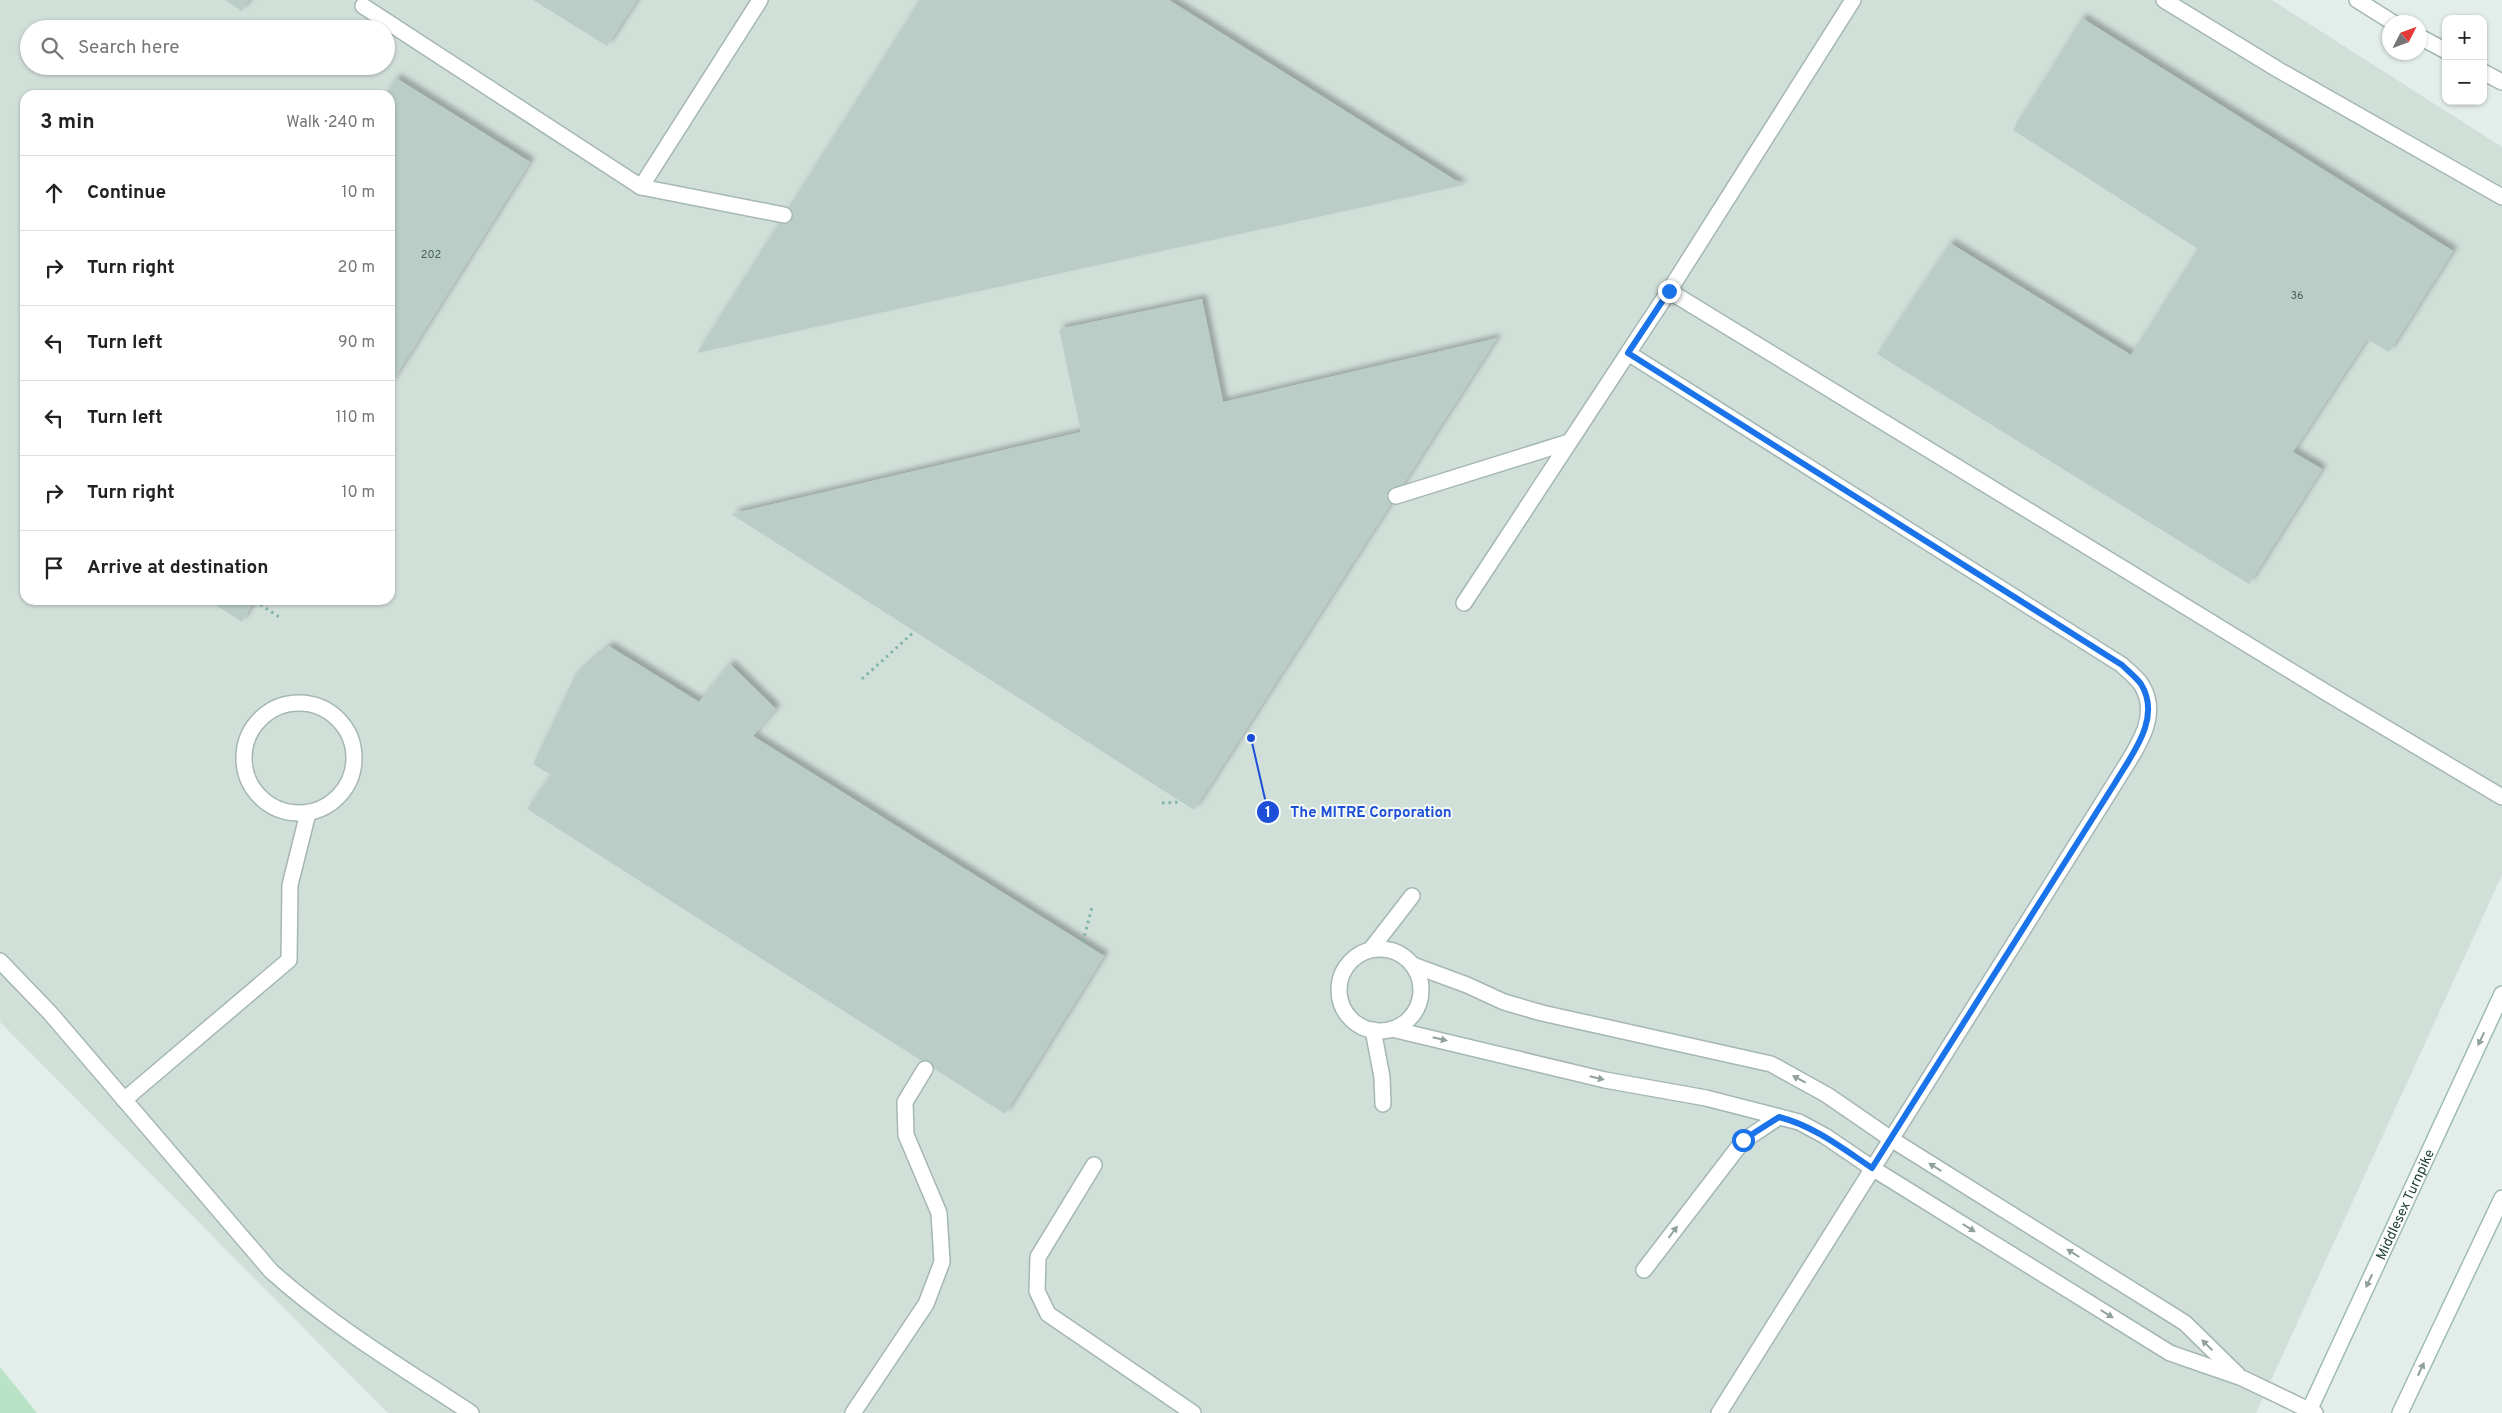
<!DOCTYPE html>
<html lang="en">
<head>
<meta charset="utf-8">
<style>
	body { margin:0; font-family:Overpass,sans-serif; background:#f6f6f6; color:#222 }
	.controls { position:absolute; right:15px; top:15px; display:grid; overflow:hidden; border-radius:10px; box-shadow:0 1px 4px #0004 }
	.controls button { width:45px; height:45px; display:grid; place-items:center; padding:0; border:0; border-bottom:1px solid #e0e0e0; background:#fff; color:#222; font:25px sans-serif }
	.compass { position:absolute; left:2382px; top:15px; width:45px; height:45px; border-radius:50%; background:#fff; box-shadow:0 1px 4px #0004; rotate:48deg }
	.stop { position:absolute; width:15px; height:15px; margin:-11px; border:4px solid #1a73e8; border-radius:50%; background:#fff }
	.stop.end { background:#1a73e8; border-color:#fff; box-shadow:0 1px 5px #0008 }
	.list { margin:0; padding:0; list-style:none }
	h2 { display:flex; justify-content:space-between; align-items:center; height:65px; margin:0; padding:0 20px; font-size:21px }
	h2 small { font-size:16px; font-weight:400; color:#767676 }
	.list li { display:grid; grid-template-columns:32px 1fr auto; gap:15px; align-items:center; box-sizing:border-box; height:75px; padding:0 20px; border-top:1px solid #e0e0e0 }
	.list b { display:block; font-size:19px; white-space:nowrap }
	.list em { font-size:16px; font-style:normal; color:#767676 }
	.icon { flex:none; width:28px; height:28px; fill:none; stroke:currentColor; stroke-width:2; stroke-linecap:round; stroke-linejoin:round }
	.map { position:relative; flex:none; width:2502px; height:1413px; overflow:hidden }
	.search { position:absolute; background:#fff; box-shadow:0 1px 4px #0004; left:20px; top:20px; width:375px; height:55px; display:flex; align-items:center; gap:12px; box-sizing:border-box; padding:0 18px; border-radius:28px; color:#767676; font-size:19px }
	.panel { position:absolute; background:#fff; box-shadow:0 1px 4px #0004; left:20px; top:90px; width:375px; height:515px; border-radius:15px }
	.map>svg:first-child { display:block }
	.built { fill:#d1dfd9; fill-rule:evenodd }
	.green { fill:#b9e2c6 }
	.building { fill:#bacdc6; filter:url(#shadow) }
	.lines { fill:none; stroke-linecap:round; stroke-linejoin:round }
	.lane-casing { stroke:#a5b7b2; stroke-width:18 }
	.secondary-casing { stroke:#9fbcb3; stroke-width:18 }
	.path { stroke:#7fb6a7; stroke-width:3; stroke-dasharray:2.5 4; stroke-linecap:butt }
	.lane { stroke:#fff; stroke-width:15 }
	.secondary { stroke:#fff; stroke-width:15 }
	.oneway { fill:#90a09c }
	.route { stroke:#1a73e8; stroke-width:6 }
	.labels { text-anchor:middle; stroke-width:4; stroke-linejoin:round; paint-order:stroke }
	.number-label { font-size:11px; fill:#46655d }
	.street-label { font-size:14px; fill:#20423a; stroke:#f4faf7 }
	.leader { fill:none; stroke:#1d4ed8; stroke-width:2 }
	.callout-dot { fill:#1d4ed8; stroke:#f4faf7; stroke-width:2 }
	.mark-label { font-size:15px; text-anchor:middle; font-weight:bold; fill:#fff }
	.callout-label { font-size:15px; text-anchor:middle; font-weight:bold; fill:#1d4ed8; stroke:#f4faf7; stroke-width:4; stroke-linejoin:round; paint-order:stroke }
</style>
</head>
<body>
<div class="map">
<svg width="2502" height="1413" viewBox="0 0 2502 1413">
	<defs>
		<filter id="shadow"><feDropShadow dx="4.5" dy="-4.5" stdDeviation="2.5" flood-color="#0004"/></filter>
	</defs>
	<rect width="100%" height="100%" fill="#e3eeea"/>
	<path class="built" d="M0,0h2272l230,147v728l-246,538h-1868l-388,-391zM29,29h357v37h-357zM25,95h365v505h-365z"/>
	<polygon class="green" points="0,1367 37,1413 0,1413"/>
	<g class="building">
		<polygon points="225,0 249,0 242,11"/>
		<polygon points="533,0 637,0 607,46"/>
		<polygon points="920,0 1169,0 1463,185 697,353"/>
		<polygon points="2082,18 2453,251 2389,352 2367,339 2293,452 2322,469 2249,584 1877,354 1950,243 2131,355 2198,249 2013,130"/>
		<polygon points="396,78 530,162 390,385 390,95 385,95"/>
		<polygon points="1202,299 1223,402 1497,338 1194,810 731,514 1081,432 1059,329"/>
		<polygon points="208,600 255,600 242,622"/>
		<polygon points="609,646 699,702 730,664 776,709 753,736 1104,956 1005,1114 527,809 551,775 533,764 575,676"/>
	</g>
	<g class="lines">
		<g class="lane-casing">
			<g id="lane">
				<polyline points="1853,0 1669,291 2327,693 2502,797"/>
				<polyline points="2164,0 2277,69 2502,197"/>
				<polyline points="2357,0 2392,22"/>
				<polyline points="363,6 641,187 760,0"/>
				<polyline points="2420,37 2446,51"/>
				<polyline points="2483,72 2502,82"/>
				<polyline points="641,187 784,215"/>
				<path d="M1669,291l-41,62 494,312c6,6 14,12 19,19 22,34 -9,70 -26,99l-396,630"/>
				<polyline points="1396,496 1569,442"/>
				<polyline points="1464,603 1628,353"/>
				<circle cx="299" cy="758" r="55"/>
				<polyline points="1371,949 1412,896"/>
				<circle cx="1380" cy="990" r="41"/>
				<path d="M0,961l51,53 220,257c61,55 132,97 200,142"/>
				<polyline points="1413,965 1467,985 1504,1002 1542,1013 1771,1064 1827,1095 1891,1139 2185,1323 2237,1374"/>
				<polyline points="1392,1029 1605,1080 1706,1098 1799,1122 1825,1136 1872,1168 2170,1353 2242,1378 2315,1413"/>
				<polyline points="1373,1030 1382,1077 1383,1104"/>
				<polyline points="124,1100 289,960 290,885 308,813"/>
				<polyline points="1094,1165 1038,1257 1037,1291 1048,1314 1193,1413"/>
				<polyline points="1644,1270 1743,1141 1779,1117"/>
				<polyline points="853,1413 926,1304 942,1262 939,1213 906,1135 905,1102 925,1069"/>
			</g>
		</g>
		<g class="secondary-casing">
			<g id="secondary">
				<path id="s1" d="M2308,1413l194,-419"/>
				<polyline points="2400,1413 2502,1198"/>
			</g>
		</g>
		<g class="path">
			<polyline points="255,601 282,619"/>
			<polyline points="862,679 915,631"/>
			<polyline points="1162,803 1181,802"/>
			<polyline points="1083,942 1092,907"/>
		</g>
		<use href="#lane" class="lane"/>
		<use href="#secondary" class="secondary"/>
	</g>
	<defs><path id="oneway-solid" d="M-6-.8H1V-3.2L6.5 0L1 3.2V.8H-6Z" transform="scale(1.25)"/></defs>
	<g class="oneway">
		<use href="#oneway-solid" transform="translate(1440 1039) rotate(13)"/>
		<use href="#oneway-solid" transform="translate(2481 1039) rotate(115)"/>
		<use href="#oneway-solid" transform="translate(1597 1078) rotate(13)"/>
		<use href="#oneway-solid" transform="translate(1799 1079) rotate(-152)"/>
		<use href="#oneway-solid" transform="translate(1935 1167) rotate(-148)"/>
		<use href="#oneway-solid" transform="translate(1969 1228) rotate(32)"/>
		<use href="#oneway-solid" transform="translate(1673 1232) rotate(-53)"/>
		<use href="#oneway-solid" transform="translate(2073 1253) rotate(-148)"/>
		<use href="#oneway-solid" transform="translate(2369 1281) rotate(115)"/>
		<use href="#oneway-solid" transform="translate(2107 1314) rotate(32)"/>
		<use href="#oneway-solid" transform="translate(2207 1345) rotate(-136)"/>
		<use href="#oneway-solid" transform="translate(2421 1369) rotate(-65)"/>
	</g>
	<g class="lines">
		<path class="route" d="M1669,291l-41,62 494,312c6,6 14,12 19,19 21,34 -9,70 -26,99l-243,385c-30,-20 -58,-42 -93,-51l-36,23"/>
	</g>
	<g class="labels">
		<g class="number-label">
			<text x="431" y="258">202</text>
			<text x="2297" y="299">36</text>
		</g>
		<g class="street-label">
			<text dy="5" stroke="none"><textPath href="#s1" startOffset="230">Middlesex Turnpike</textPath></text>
		</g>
	</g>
	<path class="leader" d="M1251 738L1268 812"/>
	<g class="callout-dot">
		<circle cx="1251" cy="738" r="5"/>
		<circle cx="1268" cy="812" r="12"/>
	</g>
	<g class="mark-label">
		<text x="1268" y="817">1</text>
	</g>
	<g class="callout-label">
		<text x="1371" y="817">The MITRE Corporation</text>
	</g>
</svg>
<div class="controls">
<button>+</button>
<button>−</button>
</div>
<svg class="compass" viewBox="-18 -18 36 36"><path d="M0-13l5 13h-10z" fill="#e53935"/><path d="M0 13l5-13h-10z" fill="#767676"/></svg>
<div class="stop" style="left:1743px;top:1140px"></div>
<div class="stop end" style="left:1669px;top:291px"></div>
<div class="search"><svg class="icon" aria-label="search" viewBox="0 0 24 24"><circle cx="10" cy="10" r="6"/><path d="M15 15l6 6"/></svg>Search here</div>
<section class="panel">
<h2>3 min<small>Walk · 240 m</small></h2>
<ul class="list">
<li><svg class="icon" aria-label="ahead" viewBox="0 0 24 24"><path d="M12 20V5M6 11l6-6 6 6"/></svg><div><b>Continue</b></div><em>10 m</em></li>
<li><svg class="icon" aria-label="right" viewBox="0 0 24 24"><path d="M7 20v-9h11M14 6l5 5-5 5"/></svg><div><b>Turn right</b></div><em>20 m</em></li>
<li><svg class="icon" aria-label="left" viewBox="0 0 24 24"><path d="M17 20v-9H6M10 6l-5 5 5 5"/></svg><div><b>Turn left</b></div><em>90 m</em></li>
<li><svg class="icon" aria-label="left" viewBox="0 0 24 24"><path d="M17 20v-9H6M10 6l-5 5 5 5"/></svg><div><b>Turn left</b></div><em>110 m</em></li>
<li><svg class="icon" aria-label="right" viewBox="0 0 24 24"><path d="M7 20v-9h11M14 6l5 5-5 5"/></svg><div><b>Turn right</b></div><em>10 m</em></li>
<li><svg class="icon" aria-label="arrive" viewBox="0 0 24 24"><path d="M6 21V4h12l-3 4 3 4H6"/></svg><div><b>Arrive at destination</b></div></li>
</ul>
</section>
</div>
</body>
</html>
